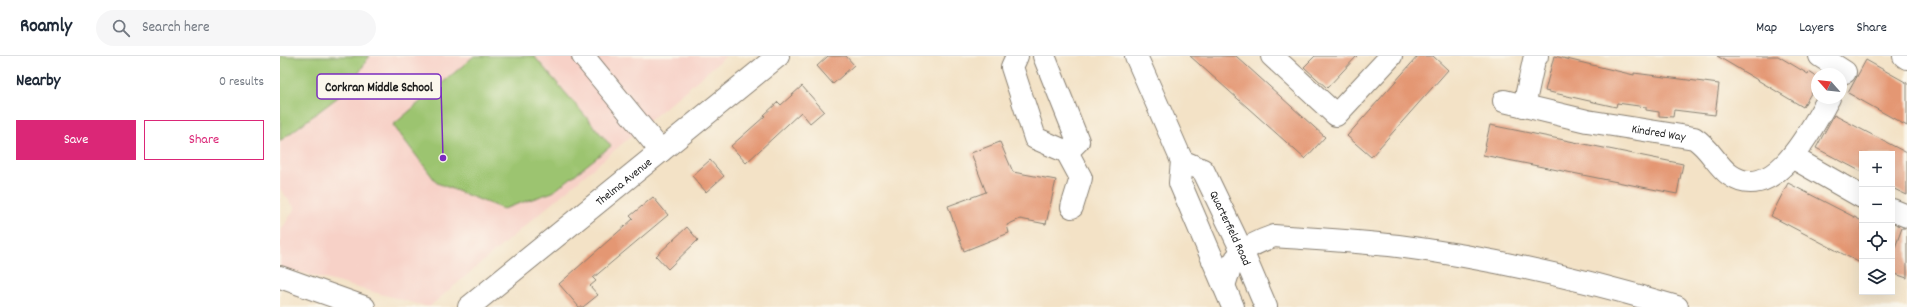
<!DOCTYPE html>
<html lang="en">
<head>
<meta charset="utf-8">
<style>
	body { margin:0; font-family:Dekko,sans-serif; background:#f6f6f7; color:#1f2937 }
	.controls { position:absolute; right:12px; bottom:12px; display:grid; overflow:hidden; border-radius:0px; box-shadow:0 4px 16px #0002 }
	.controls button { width:36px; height:36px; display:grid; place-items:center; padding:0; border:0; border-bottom:1px solid #e0e1e3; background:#fff; color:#1f2937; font:20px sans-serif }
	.compass { position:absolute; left:1531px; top:12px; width:36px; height:36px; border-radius:50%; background:#fff; box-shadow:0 4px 16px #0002; rotate:297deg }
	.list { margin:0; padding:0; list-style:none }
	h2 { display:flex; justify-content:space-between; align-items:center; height:52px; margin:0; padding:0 16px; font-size:17px }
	h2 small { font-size:13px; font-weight:400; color:#747a83 }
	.actions { display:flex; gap:8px; padding:12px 16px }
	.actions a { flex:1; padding:9px 0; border:1px solid #db2777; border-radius:0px; text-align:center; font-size:14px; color:#db2777 }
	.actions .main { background:#db2777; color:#fff }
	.icon { flex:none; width:22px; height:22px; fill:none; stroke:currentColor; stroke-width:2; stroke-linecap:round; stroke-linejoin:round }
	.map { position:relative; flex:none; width:1627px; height:251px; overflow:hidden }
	header { display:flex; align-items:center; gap:24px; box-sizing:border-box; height:56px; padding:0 20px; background:#fff; border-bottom:1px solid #e0e1e3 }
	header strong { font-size:19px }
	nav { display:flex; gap:22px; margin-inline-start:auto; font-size:14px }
	.search { width:280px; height:36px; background:#f6f6f7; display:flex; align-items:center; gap:10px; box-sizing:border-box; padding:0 14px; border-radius:22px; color:#747a83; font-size:15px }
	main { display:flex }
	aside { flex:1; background:#fff }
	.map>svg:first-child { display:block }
	.built { fill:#f7d1c7 }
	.pitch { fill:#9cc470; stroke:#5c7046 }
	.building { fill:#e49773 }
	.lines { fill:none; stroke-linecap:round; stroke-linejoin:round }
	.minor-casing { stroke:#887f71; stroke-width:24 }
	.major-casing { stroke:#887f71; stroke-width:24 }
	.highway-casing { stroke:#887f71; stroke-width:24 }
	.minor { stroke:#fff; stroke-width:22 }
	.major { stroke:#fff; stroke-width:22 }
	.highway { stroke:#fff; stroke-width:22 }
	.labels { text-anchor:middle; stroke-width:3; stroke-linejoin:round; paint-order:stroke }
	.street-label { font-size:12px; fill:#1c1c1c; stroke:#fbf7ec }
	.leader { fill:none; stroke:#7b2cbf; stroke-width:1.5 }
	.callout-dot { fill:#7b2cbf; stroke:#fbf7ec; stroke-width:1.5 }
	.callout { fill:#fbf7ec; stroke:#7b2cbf; stroke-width:1.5 }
	.callout-label { font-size:13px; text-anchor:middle; font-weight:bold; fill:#1c1c1c }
</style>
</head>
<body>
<header>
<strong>Roamly</strong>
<div class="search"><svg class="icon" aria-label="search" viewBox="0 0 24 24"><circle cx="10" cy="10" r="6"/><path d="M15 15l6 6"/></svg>Search here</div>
<nav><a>Map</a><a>Layers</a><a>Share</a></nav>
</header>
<main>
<aside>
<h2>Nearby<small>0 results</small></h2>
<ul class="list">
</ul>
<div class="actions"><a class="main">Save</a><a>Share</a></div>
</aside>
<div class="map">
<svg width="1627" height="251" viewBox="0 0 1627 251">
	<rect width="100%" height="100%" fill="#fbf7ec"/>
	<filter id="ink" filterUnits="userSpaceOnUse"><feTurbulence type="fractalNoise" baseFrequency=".025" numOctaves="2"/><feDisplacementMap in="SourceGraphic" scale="8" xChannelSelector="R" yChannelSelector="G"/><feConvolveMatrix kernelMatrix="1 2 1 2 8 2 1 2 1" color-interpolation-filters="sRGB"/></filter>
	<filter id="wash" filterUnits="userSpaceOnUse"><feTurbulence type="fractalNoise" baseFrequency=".012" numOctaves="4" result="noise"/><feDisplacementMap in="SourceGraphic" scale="16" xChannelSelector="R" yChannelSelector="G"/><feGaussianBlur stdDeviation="0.9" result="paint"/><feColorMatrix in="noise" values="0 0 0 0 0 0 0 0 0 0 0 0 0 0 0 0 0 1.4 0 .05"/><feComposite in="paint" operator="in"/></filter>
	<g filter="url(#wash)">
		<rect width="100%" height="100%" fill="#f3e2c6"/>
		<polygon class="built" points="0,0 446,0 149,251 0,211 0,176 15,152 0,133"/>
		<g class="pitch">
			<polygon points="0,0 89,0 70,32 0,85"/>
			<polygon points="194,0 254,0 331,90 273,136 223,153 157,127 113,69"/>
		</g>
		<g id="blocks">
			<g class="building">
				<polygon points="548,0 566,0 574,9 553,28 537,10"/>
				<polygon points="910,0 956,0 1045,81 1025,103"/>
				<polygon points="1035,0 1077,0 1047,32 1024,11"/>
				<polygon points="1138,0 1153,0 1168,14 1091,101 1067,80"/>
				<polygon points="1274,0 1354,19 1354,17 1439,28 1435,59 1394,54 1393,61 1379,60 1379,56 1366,54 1366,51 1337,47 1336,51 1265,35"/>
				<polygon points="1437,0 1498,0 1528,18 1529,16 1537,21 1537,27 1523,51"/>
				<polygon points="1586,4 1627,27 1627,70 1568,37"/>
				<polygon points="522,30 544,55 530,67 521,56 466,107 451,90 485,60 484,59 498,46 501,49"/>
				<polygon points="1554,59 1627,97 1627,139 1612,132 1612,98 1582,98 1582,116 1536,92"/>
				<polygon points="1210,69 1403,108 1397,138 1203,99"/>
				<polygon points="720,86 733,116 776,124 766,168 740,163 727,169 729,177 684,195 668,150 706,136 691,97"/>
				<polygon points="430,104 444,120 426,136 412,120"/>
				<polygon points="1508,127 1582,165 1582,208 1491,160"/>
				<polygon points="373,141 388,159 313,222 316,225 310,230 318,239 303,251 299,251 279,228 353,163 350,160"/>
				<polygon points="407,171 418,184 388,213 376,200"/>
				<polygon points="1622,172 1627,172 1627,222 1612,217 1612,200"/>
			</g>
		</g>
	</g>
	<g filter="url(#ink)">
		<use href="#blocks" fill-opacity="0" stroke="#887f71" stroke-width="1"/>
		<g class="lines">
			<g class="minor-casing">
				<g id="minor">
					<polyline points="303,0 381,95"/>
					<polyline points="737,0 732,11 755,82 787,96 798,85 764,0"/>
					<polyline points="992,0 1056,59 1111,0"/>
					<polyline points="1540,0 1565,16"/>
					<polyline points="1624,0 1627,2"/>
					<path id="s1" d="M1224,45l83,20 107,17c16,10 22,27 36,37 44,31 82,-48 99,-77"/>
					<polyline points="1244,50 1254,4 1257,0"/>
					<polyline points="787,96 801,122 792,151"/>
					<polyline points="1512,101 1582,141"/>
					<polyline points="1612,154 1627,160"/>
					<polyline points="0,221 84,251"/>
					<path id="s2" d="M189,251l309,-251"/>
				</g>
			</g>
			<g class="major-casing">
				<g id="major">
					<polyline points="856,0 902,105 900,127 953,251"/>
					<path id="s3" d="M902,105l21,9 39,81 24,56"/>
				</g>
			</g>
			<g class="highway-casing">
				<path id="highway" d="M944,230c8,-31 21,-40 50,-50 41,3 83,5 124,10 95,12 188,34 279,61"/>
			</g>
			<use href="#minor" class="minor"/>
			<use href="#major" class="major"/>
			<use href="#highway" class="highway"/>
		</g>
	</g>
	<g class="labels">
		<g class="street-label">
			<text dy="4" stroke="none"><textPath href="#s1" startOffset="158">Kindred Way</textPath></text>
			<text dy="4" stroke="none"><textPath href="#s2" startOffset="199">Thelma Avenue</textPath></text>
			<text dy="4" stroke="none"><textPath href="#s3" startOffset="87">Quarterfield Road</textPath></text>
		</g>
	</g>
	<path class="leader" d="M163 102L161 31"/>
	<circle class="callout-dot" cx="163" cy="102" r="4"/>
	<rect class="callout" x="37" y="18" width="124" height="25" rx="4"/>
	<g class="callout-label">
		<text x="99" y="35">Corkran Middle School</text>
	</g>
</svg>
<div class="controls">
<button>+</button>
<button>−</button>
<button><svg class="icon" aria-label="locate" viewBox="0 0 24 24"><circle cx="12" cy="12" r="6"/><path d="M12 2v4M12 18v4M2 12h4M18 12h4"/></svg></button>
<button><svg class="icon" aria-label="layers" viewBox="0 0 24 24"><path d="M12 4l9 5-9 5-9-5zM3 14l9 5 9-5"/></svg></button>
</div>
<svg class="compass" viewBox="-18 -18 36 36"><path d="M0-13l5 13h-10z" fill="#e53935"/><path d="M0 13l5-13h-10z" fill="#747a83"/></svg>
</div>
</main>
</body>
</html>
